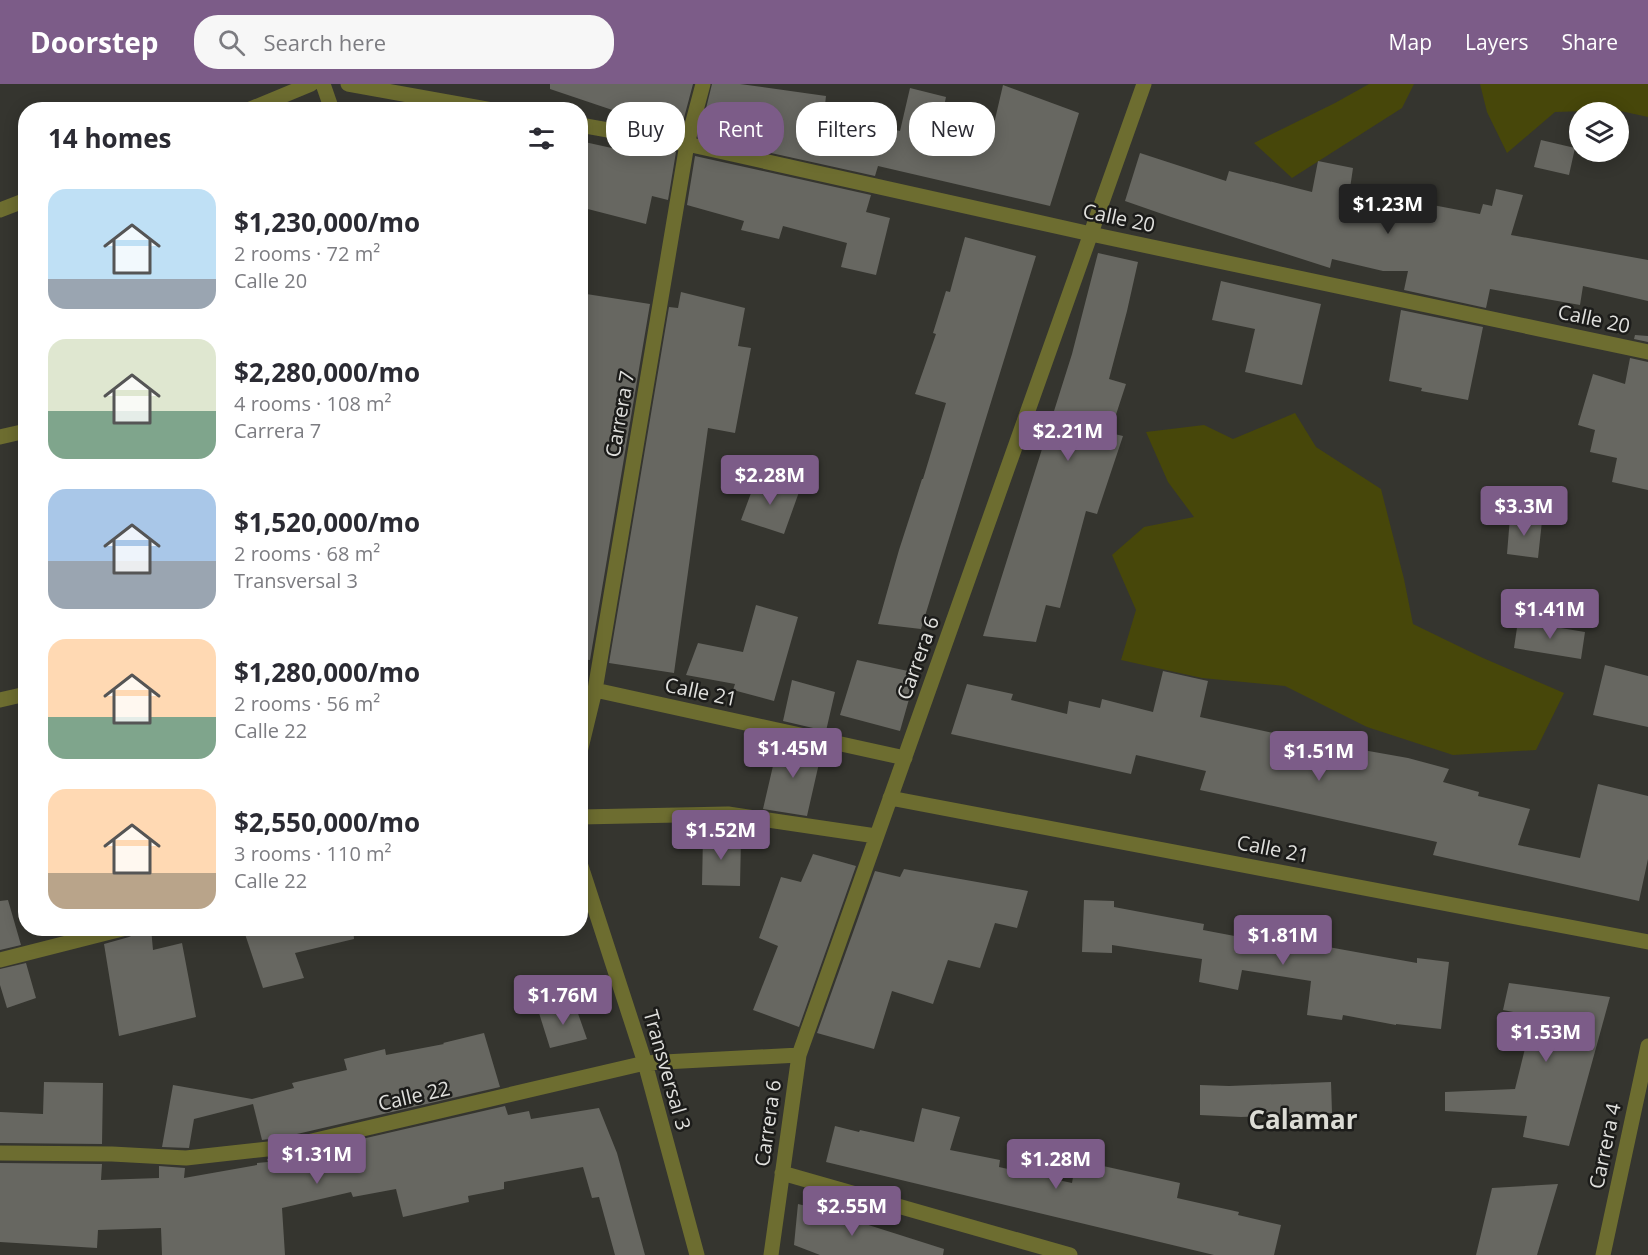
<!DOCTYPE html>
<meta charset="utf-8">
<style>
body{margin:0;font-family:"Open Sans",sans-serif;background:#f7f7f7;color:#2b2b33;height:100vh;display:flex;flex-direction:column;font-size:22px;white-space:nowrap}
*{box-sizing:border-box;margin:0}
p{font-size:20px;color:#7c7c81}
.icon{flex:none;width:33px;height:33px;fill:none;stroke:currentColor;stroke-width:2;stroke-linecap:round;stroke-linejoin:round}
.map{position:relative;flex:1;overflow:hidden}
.details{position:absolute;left:18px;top:18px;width:570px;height:834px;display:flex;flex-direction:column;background:#fff;border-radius:24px;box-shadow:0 3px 15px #0003}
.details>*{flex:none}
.hud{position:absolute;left:606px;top:18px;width:570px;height:54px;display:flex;gap:12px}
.tools{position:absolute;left:1569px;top:18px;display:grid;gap:12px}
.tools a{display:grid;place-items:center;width:60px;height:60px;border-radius:50%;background:#fff;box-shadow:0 3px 15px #0003;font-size:30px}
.price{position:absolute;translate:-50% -51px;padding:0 14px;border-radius:6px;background:#7c5c88;color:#fff;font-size:20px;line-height:39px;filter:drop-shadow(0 2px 3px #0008)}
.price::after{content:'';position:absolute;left:50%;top:36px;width:18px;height:14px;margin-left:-9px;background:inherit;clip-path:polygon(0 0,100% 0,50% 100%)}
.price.current{background:#222;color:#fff}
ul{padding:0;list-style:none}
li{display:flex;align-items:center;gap:18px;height:150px;padding:0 30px}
li span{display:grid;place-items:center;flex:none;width:168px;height:120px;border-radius:18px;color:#555}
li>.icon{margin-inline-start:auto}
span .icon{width:72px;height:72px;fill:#fffc;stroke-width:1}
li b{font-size:26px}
h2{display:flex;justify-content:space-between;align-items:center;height:72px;padding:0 30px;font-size:26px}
.pill{padding:0 21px;border-radius:24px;background:#fff;box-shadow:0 3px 15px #0003;font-size:21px;line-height:54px}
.pill.current{background:#7c5c88;color:#fff}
header{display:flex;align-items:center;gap:36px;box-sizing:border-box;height:84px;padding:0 30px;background:#7c5c88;color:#fff}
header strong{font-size:28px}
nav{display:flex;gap:33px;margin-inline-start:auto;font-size:21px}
.search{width:420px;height:54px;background:#f7f7f7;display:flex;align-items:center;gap:15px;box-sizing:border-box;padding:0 21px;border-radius:24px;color:#7c7c81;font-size:22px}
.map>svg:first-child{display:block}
</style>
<header>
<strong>Doorstep</strong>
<div class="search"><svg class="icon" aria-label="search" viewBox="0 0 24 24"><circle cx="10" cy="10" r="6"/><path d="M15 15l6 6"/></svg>Search here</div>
<nav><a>Map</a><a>Layers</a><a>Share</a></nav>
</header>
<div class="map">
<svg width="1648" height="1171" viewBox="0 0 1648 1171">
<rect width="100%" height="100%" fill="#35352f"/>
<path fill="#47470a" d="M1369 0H1414L1402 24 1292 94 1254 59 1335 19Z
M1480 0H1648V33L1616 26 1555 28 1507 69 1487 28Z
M1295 329 1316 363 1381 405 1404 495 1413 540 1483 574 1564 609 1536 666 1453 671 1367 643 1285 602 1202 594 1121 576 1136 526 1112 471 1144 443 1194 433 1168 398 1146 348 1204 341 1233 355Z"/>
<path fill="#676761" d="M550 0H693L680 49 646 43 648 38 550 5Z
M712 0H740L826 12 824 30 900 47 910 4 946 13 939 46 990 57 1003 1 1079 29 1050 122 878 82 875 92 699 53Z
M1541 56 1575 64 1569 91 1534 83Z
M580 57 639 70 641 62 676 68 668 116 652 112 646 140 580 123Z
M1140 69 1226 97 1229 87 1312 108 1318 77 1353 84 1348 118 1397 130 1401 115 1480 130 1483 120 1492 122 1496 105 1523 111 1511 151 1648 176V217L1583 202 1580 221 1490 205 1486 224 1404 206 1408 187H1383L1332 175 1330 184 1171 133 1125 117Z
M695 72 871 111 866 128 890 134 876 191 841 183 847 159 783 142 779 155 741 146 744 137 687 121Z
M965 153 1036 172 921 545 878 540 899 466 922 395H923L946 319 915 310 936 250 933 249 946 207 950 208Z
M1098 169 1138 178 1127 227 1109 295 1126 300 1110 349 1123 352 1097 430 1086 427 1060 524 1046 521 1036 558 983 552 1072 270Z
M1221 197 1321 220 1302 301 1245 288 1255 245 1212 236Z
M681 208 745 224 738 262 751 264 735 349 708 344 674 589 609 579 669 223 678 224Z
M580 209 650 220 590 576 580 575Z
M1401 226 1483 243 1468 316 1421 307 1422 304 1389 297Z
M1635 251 1648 252V258L1634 255Z
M1630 274 1648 278V406L1612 398 1617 374 1590 368 1595 346 1578 341 1593 290 1625 300Z
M757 393 799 408 784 450 741 436Z
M1510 433 1542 437 1538 474 1507 470Z
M756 521 798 533 774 617 733 606 735 600 686 591 698 559 743 568Z
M1518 537 1585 548 1581 575 1514 564Z
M857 576 908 587 905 599 913 601 900 647 840 631Z
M1605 581 1648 592V643L1593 631Z
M1163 587 1208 597 1200 633 1282 651 1277 673 1342 683 1346 663 1408 674 1449 685 1443 698 1479 708 1478 712 1530 725 1518 761 1580 774 1598 700 1648 712V775L1639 817 1433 771 1437 758 1200 706 1206 687 1136 671 1131 690 951 650 967 600 1013 610 1011 616 1067 630 1069 617 1100 624 1102 615 1153 628Z
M792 596 835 608 826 647 783 637Z
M779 656 822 666 807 732 763 725Z
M703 752 741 754 740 802 702 801Z
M813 770 856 782 799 943 753 926 778 862 759 854 781 793 801 798Z
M904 785 1028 807 1017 844 995 839 980 884 948 876 933 920 892 907 874 965 817 949 875 787 900 793Z
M8 816 21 861 0 866V817Z
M1084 816 1114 817V823L1204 840 1203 846 1261 857 1262 851 1417 879V874L1449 878 1441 945 1396 940V941L1343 931 1342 936 1307 931 1311 897 1242 886 1238 906 1199 898 1202 875 1112 861V869L1082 868Z
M135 844H151L153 866 182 859 196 933 119 952 104 860 129 853 133 851Z
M243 844H353L354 855 295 869 304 894 263 904Z
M26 879 36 914 7 924 0 901V885Z
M1509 899 1610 913 1569 1062 1523 1053 1527 1032 1445 1027V1008L1515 1005 1533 932 1503 926Z
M575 921 587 955 550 964 539 929Z
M484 949 500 1003 284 1053 262 1056 253 1020 194 1035 189 1064 162 1063 173 1001 252 1015 294 1004 292 999 347 986 344 975 385 965 386 971 444 960 443 959Z
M44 998 103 999 102 1060 0 1059V1028L43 1030Z
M1331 998 1332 1029 1241 1033 1200 1031V1001L1229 1002Z
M505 1022 508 1031 529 1027 531 1035 599 1024 617 1069 645 1171H615L599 1113 592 1114 583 1083 504 1098V1105L468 1112 469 1118 403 1133 396 1105 353 1113 351 1108 282 1124 285 1171H162L161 1144 98 1146 97 1164 0 1158V1079L102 1080 101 1096 159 1094V1082L185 1084 184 1094 257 1081V1079L268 1078 267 1075 288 1072Z
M922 1024 960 1033 950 1066 1000 1076 999 1083 1072 1099 1076 1076 1180 1099 1177 1114 1239 1128 1238 1131 1281 1141 1274 1171H1214L826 1078 835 1042 859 1048 860 1046 914 1058Z
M1558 1100 1537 1171H1476L1492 1104Z
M798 1120 815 1124 944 1165 943 1171H820L794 1161Z"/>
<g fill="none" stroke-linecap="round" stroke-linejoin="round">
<path stroke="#6d6d30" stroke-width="15" d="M323 0 332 26
M348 0 492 26
M248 26 311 0
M580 41 687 60 1091 150 1648 268
M0 126 26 116
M0 353 26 347
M595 606 905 674
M0 616 26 610
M580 668 595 606 687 60 703 0
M890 714 1648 858
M580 733 728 730 876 752
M580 779 645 979 697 1171
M0 876 126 844
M0 1069 112 1070 186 1074 286 1063 645 979 799 971
M782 1089 1070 1171
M771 1171 799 971 1144 0
M1603 1171 1648 962"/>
</g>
<g text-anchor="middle" stroke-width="5" stroke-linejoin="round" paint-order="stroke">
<g font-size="20" fill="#e1e1de" stroke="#1c1c1a">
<text transform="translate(1119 134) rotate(12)" y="7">Calle 20</text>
<text transform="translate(1594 235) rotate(12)" y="7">Calle 20</text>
<text transform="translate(620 330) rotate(-80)" y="7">Carrera 7</text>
<text transform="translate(918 574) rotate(-70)" y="7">Carrera 6</text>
<text transform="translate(701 608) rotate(12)" y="7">Calle 21</text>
<text transform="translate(1273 765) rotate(11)" y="7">Calle 21</text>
<text transform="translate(667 986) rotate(74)" y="7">Transversal 3</text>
<text transform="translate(414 1012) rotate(-13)" y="7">Calle 22</text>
<text transform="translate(768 1039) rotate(-82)" y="7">Carrera 6</text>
<text transform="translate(1605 1062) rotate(-78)" y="7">Carrera 4</text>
</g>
<g font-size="26" font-weight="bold" fill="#dcdcd5" stroke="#1c1c1a">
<text x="1303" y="1045">Calamar</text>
</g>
</g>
</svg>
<div class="tools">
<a><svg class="icon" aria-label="layers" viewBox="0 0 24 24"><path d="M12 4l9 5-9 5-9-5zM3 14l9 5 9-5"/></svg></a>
</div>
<b class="price current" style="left:1388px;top:151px">$1.23M</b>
<b class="price" style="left:1068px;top:378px">$2.21M</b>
<b class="price" style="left:770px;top:422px">$2.28M</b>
<b class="price" style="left:1524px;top:453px">$3.3M</b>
<b class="price" style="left:1550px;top:556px">$1.41M</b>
<b class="price" style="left:793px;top:695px">$1.45M</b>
<b class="price" style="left:1319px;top:698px">$1.51M</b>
<b class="price" style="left:721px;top:777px">$1.52M</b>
<b class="price" style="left:1283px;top:882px">$1.81M</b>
<b class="price" style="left:563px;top:942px">$1.76M</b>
<b class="price" style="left:1546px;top:979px">$1.53M</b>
<b class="price" style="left:317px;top:1101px">$1.31M</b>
<b class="price" style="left:1056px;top:1106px">$1.28M</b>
<b class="price" style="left:852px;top:1153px">$2.55M</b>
<div class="hud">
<a class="pill">Buy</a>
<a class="pill current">Rent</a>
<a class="pill">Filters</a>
<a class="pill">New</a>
</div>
<section class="details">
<h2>14 homes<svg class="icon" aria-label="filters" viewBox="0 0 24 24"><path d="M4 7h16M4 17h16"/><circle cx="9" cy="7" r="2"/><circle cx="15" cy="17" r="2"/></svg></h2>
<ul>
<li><span style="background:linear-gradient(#bfe0f5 75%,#9aa5b1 0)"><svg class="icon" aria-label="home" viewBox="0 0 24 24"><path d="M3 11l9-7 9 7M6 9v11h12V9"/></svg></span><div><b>$1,230,000/mo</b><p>2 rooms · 72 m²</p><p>Calle 20</p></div></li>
<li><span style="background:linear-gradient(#dfe7d0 60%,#7fa58c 0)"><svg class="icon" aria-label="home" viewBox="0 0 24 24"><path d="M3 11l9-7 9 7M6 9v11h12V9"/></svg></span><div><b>$2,280,000/mo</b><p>4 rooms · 108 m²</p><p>Carrera 7</p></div></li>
<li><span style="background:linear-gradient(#a9c7e8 60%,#9aa5b1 0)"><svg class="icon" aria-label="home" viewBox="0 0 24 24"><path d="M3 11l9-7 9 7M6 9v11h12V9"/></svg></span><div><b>$1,520,000/mo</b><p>2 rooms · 68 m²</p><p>Transversal 3</p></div></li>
<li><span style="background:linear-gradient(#ffd9b3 65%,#7fa58c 0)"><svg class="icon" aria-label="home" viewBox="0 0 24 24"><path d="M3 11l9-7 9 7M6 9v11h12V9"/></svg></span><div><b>$1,280,000/mo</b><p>2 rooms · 56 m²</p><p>Calle 22</p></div></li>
<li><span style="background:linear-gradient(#ffd9b3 70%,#b9a48a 0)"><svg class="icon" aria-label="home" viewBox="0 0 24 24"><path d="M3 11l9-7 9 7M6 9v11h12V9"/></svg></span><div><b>$2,550,000/mo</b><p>3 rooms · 110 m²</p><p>Calle 22</p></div></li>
</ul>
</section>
</div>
